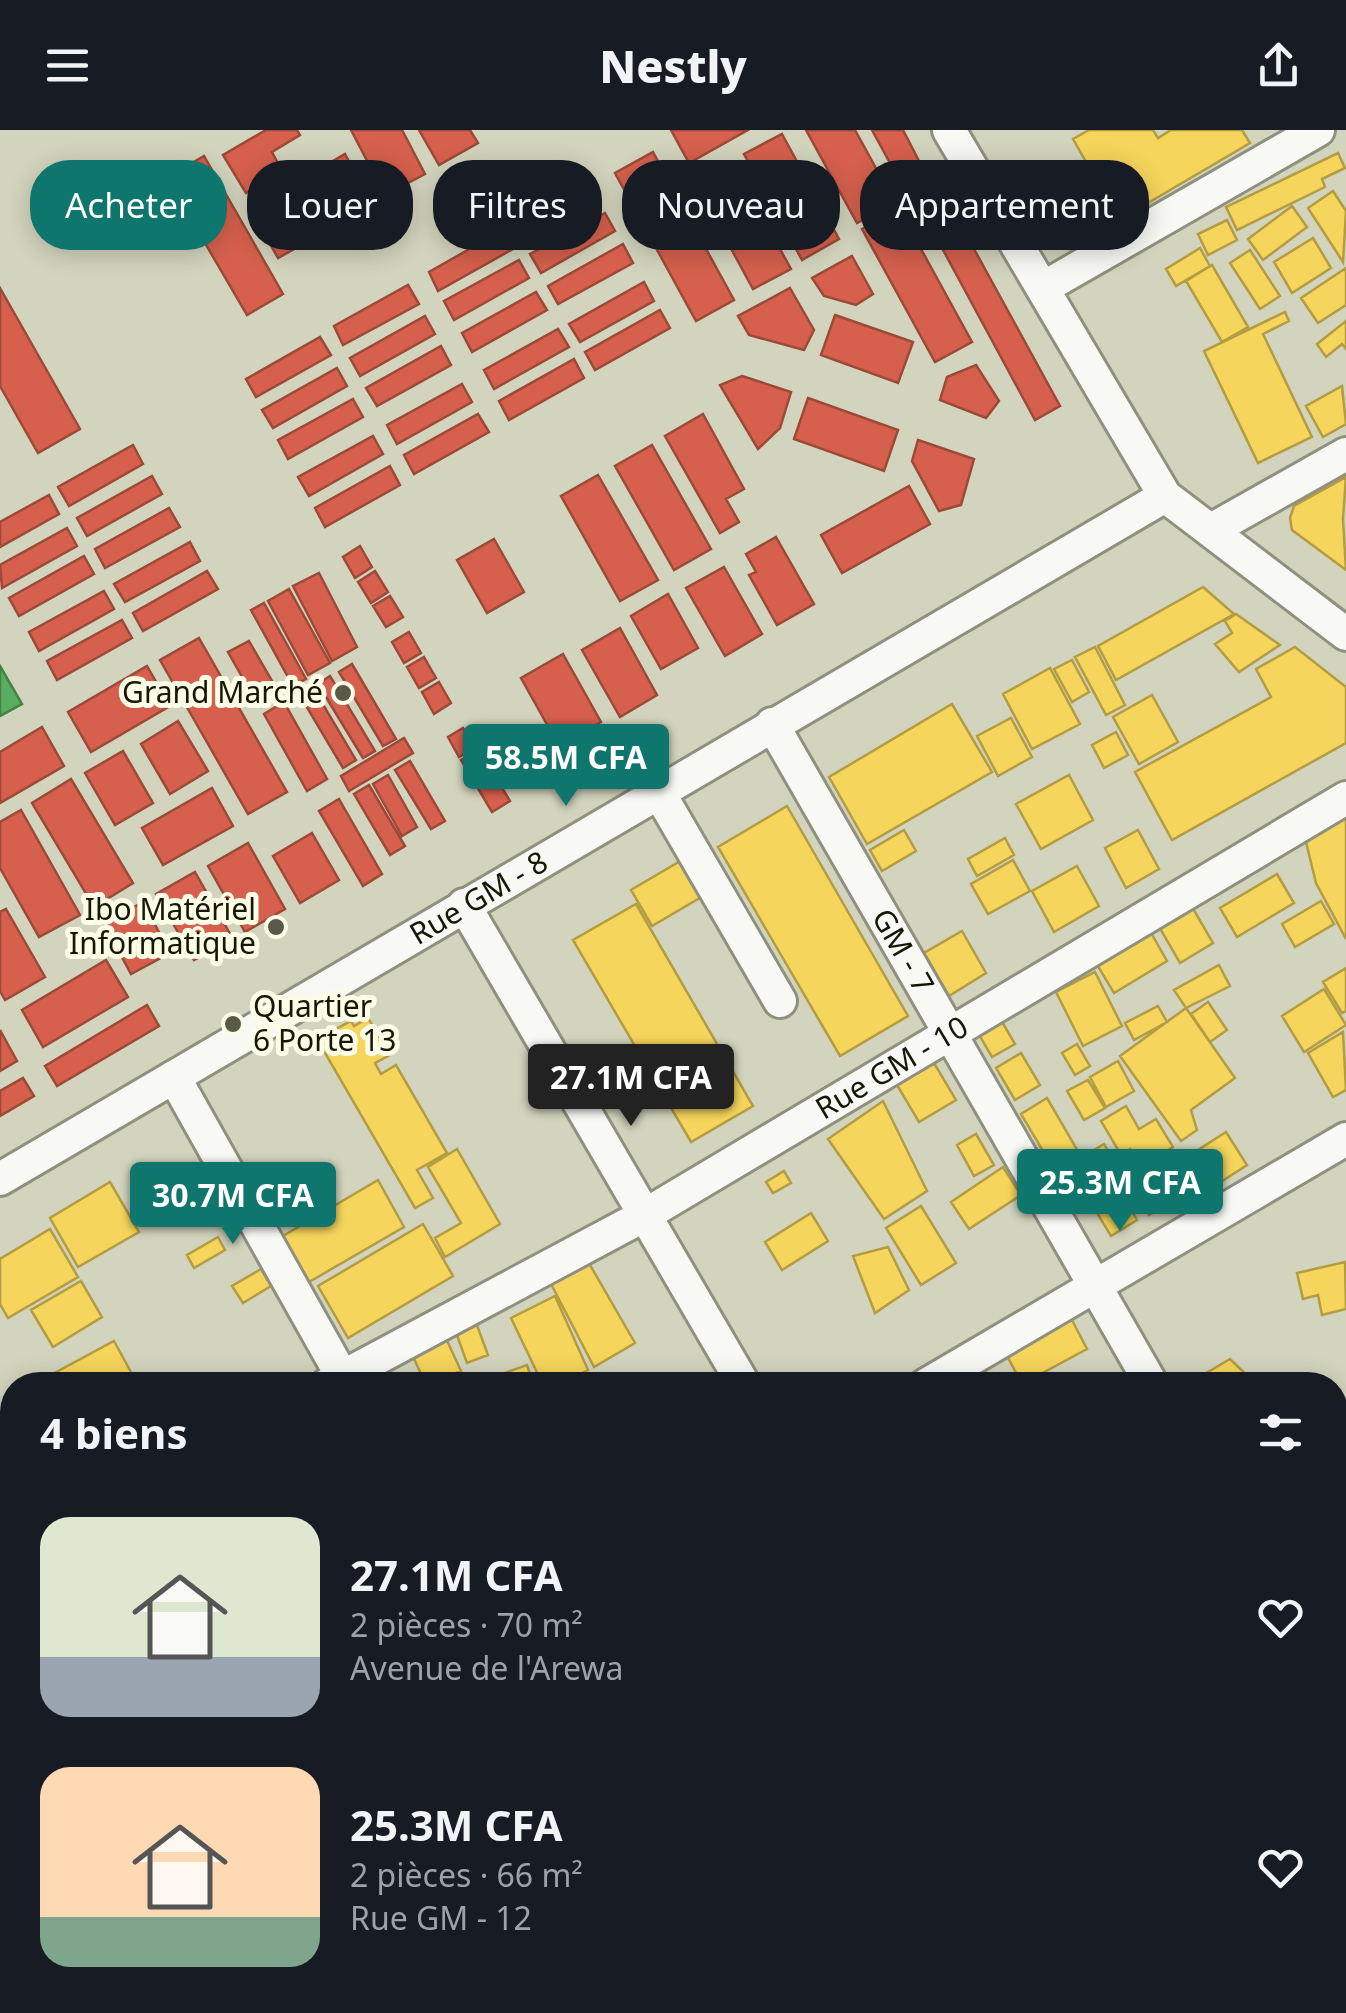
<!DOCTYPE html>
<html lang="fr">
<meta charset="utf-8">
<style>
body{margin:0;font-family:"Noto Sans",sans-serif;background:#242831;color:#f1f3f6;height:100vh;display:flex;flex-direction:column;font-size:38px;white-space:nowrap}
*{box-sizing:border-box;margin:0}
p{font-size:32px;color:#9ea1a6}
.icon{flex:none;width:55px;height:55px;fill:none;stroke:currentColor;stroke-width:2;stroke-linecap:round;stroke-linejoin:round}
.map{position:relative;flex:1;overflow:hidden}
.panel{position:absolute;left:0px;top:1242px;width:1348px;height:642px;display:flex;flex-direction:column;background:#171b24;border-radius:40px 40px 0 0;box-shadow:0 5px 25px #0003}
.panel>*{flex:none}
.guide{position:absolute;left:30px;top:30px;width:1288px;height:90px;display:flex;gap:20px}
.price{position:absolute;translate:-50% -85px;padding:0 22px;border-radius:10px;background:#0f766e;color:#fff;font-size:32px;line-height:65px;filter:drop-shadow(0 2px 5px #0008)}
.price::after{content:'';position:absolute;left:50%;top:60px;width:30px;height:22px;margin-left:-15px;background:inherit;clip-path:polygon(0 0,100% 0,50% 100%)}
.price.active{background:#222;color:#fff}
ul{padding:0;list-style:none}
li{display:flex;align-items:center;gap:30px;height:250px;padding:0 40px}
li span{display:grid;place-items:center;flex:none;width:280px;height:200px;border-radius:30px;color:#555}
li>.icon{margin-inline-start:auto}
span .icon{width:120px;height:120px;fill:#fffc;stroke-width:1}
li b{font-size:42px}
h2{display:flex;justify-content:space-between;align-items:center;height:120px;padding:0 40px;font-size:42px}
.chip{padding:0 35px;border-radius:40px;background:#171b24;box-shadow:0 5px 25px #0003;font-size:35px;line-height:90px}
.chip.active{background:#0f766e;color:#fff}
header{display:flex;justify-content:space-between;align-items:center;height:130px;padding:0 40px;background:#171b24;font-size:45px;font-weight:800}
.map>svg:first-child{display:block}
</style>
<header><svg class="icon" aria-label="menu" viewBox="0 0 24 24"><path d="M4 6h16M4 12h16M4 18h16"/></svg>Nestly<svg class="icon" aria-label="share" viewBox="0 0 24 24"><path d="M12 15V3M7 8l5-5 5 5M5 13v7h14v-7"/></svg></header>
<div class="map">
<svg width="1346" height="1883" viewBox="0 0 1346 1883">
<rect width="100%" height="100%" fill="#d3d4bd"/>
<path fill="#f6d55c" stroke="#b39c42" stroke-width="2.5" d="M1089 0H1153L1158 8 1171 0H1242L1250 13 1119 90 1073 9Z
M1338 23 1345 38 1322 49 1325 57 1237 100 1226 77Z
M1333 61 1346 81 1343 132 1308 78Z
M1292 76 1307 97 1263 130 1248 109Z
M1227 90 1237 110 1208 125 1198 104Z
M1313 108 1331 138 1292 163 1274 132Z
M1200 118 1210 136 1176 156 1166 139Z
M1250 120 1280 166 1260 179 1230 133Z
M1212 135 1248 197 1222 212 1186 151Z
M1346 138V175L1318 193 1301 168Z
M1285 182 1289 191 1263 204 1312 307 1258 333 1204 221Z
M1346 191V219L1342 214 1326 227 1317 214Z
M1342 256 1346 294 1323 307 1306 276Z
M1346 347 1343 389 1346 440 1292 400 1290 388 1294 376Z
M1203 457 1234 484 1116 550 1098 516Z
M1236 484 1280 515 1239 542 1215 514 1232 503 1225 491Z
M1095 517 1125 575 1106 585 1075 527Z
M1295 517 1346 557V613L1172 710 1135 642 1271 567 1256 539Z
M1072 530 1089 562 1072 572 1054 539Z
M1050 538 1080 594 1032 619 1003 564Z
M1152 565 1178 612 1139 634 1113 587Z
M952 574 992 642 867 714 829 647Z
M1011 588 1032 627 998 646 977 606Z
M1116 602 1128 625 1104 638 1092 615Z
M1069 645 1093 690 1041 719 1016 674Z
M787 676 908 886 840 926 718 717Z
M1346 680V809L1316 753 1305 708Z
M904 700 916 721 882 741 870 720Z
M1138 700 1159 739 1126 758 1105 718Z
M1005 708 1014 725 977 746 968 729Z
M682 730 703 766 652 796 631 760Z
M1013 730 1030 761 988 784 971 754Z
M1077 736 1099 776 1054 802 1032 761Z
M1277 744 1294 773 1237 807 1220 778Z
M1321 771 1334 794 1295 817 1282 794Z
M636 774 753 976 691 1012 573 810Z
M1191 775 1213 813 1180 833 1158 795Z
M962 801 986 843 949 866 924 823Z
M1150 801 1167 831 1114 863 1096 833Z
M1219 835 1230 856 1186 878 1174 860Z
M1346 838V881L1342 883 1323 852Z
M1095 842 1122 896 1083 916 1056 862Z
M1324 859 1346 895 1304 922 1282 886Z
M1208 872 1227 900 1210 912 1191 884Z
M1158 876 1167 892 1134 910 1125 893Z
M1186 878 1235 948 1191 980 1197 1000 1181 1011 1120 926Z
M368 888 390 925 375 933 381 944 396 935 447 1023 417 1040 433 1068 415 1078 321 916 333 909 329 903 351 891 354 896Z
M1001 890 1015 914 992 927 978 903Z
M1343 902 1346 960 1333 967 1308 923Z
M1077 914 1090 936 1075 945 1062 923Z
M1021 923 1040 955 1015 970 996 938Z
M931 928 956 970 919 992 894 950Z
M1118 931 1134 961 1106 977 1090 947Z
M1088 950 1105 978 1084 990 1067 961Z
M1047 968 1079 1023 1053 1038 1021 984Z
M883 971 927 1061 884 1089 828 1009Z
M1126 976 1139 999 1156 989 1173 1017 1141 1036 1130 1019 1121 1025 1101 991Z
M1226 1002 1247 1035 1216 1055 1195 1022Z
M976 1004 994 1035 974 1046 957 1015Z
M1104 1014 1118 1038 1092 1054 1078 1030Z
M457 1019 500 1094 445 1127 435 1108 461 1093 428 1037Z
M1074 1031 1089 1056 1068 1068 1054 1043Z
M1003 1037 1021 1065 969 1099 951 1072Z
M784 1041 791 1053 773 1063 766 1052Z
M1163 1041 1178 1068 1149 1085 1134 1057Z
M378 1050 404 1097 309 1152 283 1106Z
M110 1052 139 1102 78 1137 50 1088Z
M1118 1056 1137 1090 1111 1106 1091 1073Z
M921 1076 956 1133 921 1155 886 1098Z
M811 1083 828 1111 782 1140 765 1112Z
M423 1094 453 1146 348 1208 318 1156Z
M50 1099 78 1147 8 1188 0 1174V1129Z
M218 1107 225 1120 194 1138 187 1125Z
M888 1117 909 1160 875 1183 853 1126Z
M586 1128 635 1213 594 1237 549 1150Z
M1345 1132 1346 1179 1322 1185 1318 1165 1303 1169 1297 1143Z
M261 1139 271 1156 243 1173 232 1156Z
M81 1151 102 1187 53 1217 31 1180Z
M555 1166 588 1240 559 1255H543L511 1188Z
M475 1190 488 1225 467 1233 454 1197Z
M1072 1190 1087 1219 1022 1254 1006 1224Z
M445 1206 461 1241 426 1255 411 1222Z
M114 1211 138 1255H37L36 1253Z
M1230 1229 1257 1255H1186Z
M527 1235 534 1255H471Z
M12 1333V1387L0 1394V1340Z
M1335 1455 1346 1474V1498L1335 1505Z
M1346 1510V1553L1335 1534V1516Z
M0 1536 12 1556V1581L0 1589Z
M0 1698 12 1717V1736L0 1744Z
M12 1792V1841L7 1832 0 1836V1800Z
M37 1872H50L56 1883H36L32 1875Z
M509 1872H556L538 1883H515Z
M625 1872H672L653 1883H630Z
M871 1872H896L901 1881 869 1883 875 1879Z
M957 1872H983L976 1878 978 1883H964Z
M1180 1872H1271L1277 1883H1187Z"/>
<path fill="#d6604d" stroke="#9c4a38" stroke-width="2.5" d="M266 0H297L300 5 272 22 282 41 246 63 223 25Z
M351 0H402L425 44 385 65Z
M419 0H470L478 13 439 35Z
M671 0H748L689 33Z
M806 0H855L895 73 857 93Z
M872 0H903L919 31 896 44Z
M782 4 839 109 802 130 744 24Z
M653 22 734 170 696 191 615 43Z
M345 24 373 75 335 96 307 46Z
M204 26 283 164 247 185 167 48Z
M733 34 791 139 753 159 696 54Z
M588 51 598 69 523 111 513 92Z
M939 55 1060 276 1035 290 915 68Z
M288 56 316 107 278 128 250 78Z
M899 79 972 212 935 232 862 99Z
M605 83 615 101 541 143 530 124Z
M503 100 513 119 438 161 429 142Z
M623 114 633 133 558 174 548 156Z
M852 126 873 164 856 175 824 166 812 148Z
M519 130 529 148 454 190 444 171Z
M644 152 654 171 580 212 569 194Z
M408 155 419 174 343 215 334 196Z
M0 158 80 299 38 323 0 256Z
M790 158 814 200 804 220 749 205 738 186Z
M536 162 547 180 472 222 462 203Z
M660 180 670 198 595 240 585 222Z
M835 185 913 212 898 253 821 225Z
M425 186 435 204 360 246 350 228Z
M558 199 569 217 494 259 484 240Z
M320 207 331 225 256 267 246 249Z
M441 216 451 235 377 276 366 258Z
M574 229 584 248 509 290 499 271Z
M976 235 999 271 986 288 940 270 947 247Z
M337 238 347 256 273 298 262 280Z
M742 246 791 262 780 298 758 319 720 255Z
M462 254 472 272 397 314 387 295Z
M808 268 898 300 884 341 794 309Z
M353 269 363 287 288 329 278 310Z
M478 284 489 302 414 344 404 325Z
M703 284 744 359 726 369 739 392 720 403 665 306Z
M373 306 383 324 309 366 298 347Z
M918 310 974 329 961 375 939 381 912 331Z
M133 315 143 334 69 376 58 357Z
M652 315 711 419 674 440 615 336Z
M390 336 400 355 325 397 315 378Z
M598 345 658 450 620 471 561 366Z
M152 346 162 364 87 406 77 388Z
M909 356 930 394 842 443 821 405Z
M49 365 59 384 0 417V392Z
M169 378 180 397 105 438 95 419Z
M67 398 77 416 2 458 0 435Z
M776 407 814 474 777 495 749 445 756 442 746 424Z
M494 409 524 462 487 483 457 430Z
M190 412 200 431 125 472 114 454Z
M360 416 372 437 355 448 343 427Z
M84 426 94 444 19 486 9 468Z
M724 437 762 504 725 526 686 458Z
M207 441 218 459 143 501 133 483Z
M375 441 388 462 371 473 358 452Z
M319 443 357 517 332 531 293 456Z
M289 459 330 533 308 545 268 471Z
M104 461 114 479 39 521 29 502Z
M668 464 698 518 661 539 631 486Z
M390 466 403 487 386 497 373 476Z
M264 473 306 549 293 556 251 480Z
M122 490 132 508 57 550 47 531Z
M620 498 657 565 620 587 582 520Z
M409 502 421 523 404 533 392 512Z
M199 508 287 662 248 684 160 530Z
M249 511 279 563 258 575 228 522Z
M563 524 601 592 559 616 521 548Z
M424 527 436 548 419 558 407 537Z
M352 534 396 609 383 616 339 542Z
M147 536 170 576 91 622 68 582Z
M330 546 375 621 363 628 318 554Z
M439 552 451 573 434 584 422 562Z
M312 556 356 630 343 638 299 564Z
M284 572 327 649 307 661 264 584Z
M178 591 208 641 170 664 141 614Z
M42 597 64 636 0 673V622Z
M463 598 475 617 459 627 448 607Z
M404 608 413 623 349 661 341 646Z
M479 620 510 671 492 682 461 630Z
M123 621 153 673 115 695 85 643Z
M410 631 445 691 431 699 395 640Z
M388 645 417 697 402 706 373 654Z
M71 649 133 753 94 777 32 673Z
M369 655 405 716 390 725 354 664Z
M212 658 233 696 163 735 142 698Z
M339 669 382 744 363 756 319 681Z
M21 680 80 785 39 807 0 738V692Z
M312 703 339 750 300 773 273 726Z
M248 713 285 779 245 802 208 736Z
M195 742 233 809 194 830 156 764Z
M143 772 170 823 131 844 104 794Z
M6 779 45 847 5 870 0 861V782Z
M106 830 128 867 43 917 22 880Z
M147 875 159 896 57 956 45 936Z
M0 900 17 931 0 941Z
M23 948 34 966 0 986V961Z"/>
<path fill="#5aae61" stroke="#468146" stroke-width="2.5" d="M0 536 22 574 0 586Z"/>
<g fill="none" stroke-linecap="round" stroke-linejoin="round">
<defs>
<g id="minor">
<path d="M949 0 1165 366 1346 504"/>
<path d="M1043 158 1318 0"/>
<path d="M1211 400 1346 324"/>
<path id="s1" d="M772 594 1152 1255"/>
<path d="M658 661 780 871"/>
<path d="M464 775 744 1255"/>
<path d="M174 947 347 1255"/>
<path id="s2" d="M0 1049 1165 366"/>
<path id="s3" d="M327 1255 645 1085 1346 668"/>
<path d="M926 1255 1346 1009"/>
<path d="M1335 1360 1346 1354"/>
<path d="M0 1444 12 1436"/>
<path d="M1335 1577 1346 1597"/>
<path d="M1335 1703 1346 1696"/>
<path d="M0 1786 12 1779"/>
<path d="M700 1872 706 1883"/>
<path d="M1103 1872 1110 1883"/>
<path d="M435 1883 453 1872"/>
<path d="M1027 1883 1046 1872"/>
</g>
</defs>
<use href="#minor" stroke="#90907f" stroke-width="38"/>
<use href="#minor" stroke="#f8f9f5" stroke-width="32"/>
</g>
<g fill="#585947" stroke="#fbfde7" stroke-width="4">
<circle cx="343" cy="563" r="10"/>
<circle cx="276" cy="797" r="10"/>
<circle cx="233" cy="894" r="10"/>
</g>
<g text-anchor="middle" stroke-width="10" stroke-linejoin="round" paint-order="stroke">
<g font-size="30" fill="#161707" stroke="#fbfde7" text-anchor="end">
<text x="323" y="573">Grand Marché</text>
<text x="256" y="790">Ibo Matériel<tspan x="256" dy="34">Informatique</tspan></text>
<text x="253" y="887" text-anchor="start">Quartier<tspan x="253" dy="34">6 Porte 13</tspan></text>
</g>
<g font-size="30" fill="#161707" stroke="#fbfde7">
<text dy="10" stroke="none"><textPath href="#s2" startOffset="555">Rue GM - 8</textPath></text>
<text dy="10" stroke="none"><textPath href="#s1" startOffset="262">GM - 7</textPath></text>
<text dy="10" stroke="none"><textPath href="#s3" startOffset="648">Rue GM - 10</textPath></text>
</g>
</g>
</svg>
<b class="price" style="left:566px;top:679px">58.5M CFA</b>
<b class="price active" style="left:631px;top:999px">27.1M CFA</b>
<b class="price" style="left:1120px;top:1104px">25.3M CFA</b>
<b class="price" style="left:233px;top:1117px">30.7M CFA</b>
<div class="guide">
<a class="chip active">Acheter</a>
<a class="chip">Louer</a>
<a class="chip">Filtres</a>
<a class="chip">Nouveau</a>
<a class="chip">Appartement</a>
</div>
<section class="panel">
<h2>4 biens<svg class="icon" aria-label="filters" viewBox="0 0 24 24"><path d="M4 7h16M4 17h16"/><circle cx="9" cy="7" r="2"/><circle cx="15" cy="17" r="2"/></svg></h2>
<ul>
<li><span style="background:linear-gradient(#dfe7d0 70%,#9aa5b1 0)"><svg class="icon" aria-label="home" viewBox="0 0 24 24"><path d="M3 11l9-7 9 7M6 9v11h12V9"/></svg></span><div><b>27.1M CFA</b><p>2 pièces · 70 m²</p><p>Avenue de l'Arewa</p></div><svg class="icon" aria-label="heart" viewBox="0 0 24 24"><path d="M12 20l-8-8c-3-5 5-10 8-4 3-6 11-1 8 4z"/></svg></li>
<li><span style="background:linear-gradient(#ffd9b3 75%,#7fa58c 0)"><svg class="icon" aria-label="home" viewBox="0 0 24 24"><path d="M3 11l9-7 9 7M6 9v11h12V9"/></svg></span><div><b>25.3M CFA</b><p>2 pièces · 66 m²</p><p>Rue GM - 12</p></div><svg class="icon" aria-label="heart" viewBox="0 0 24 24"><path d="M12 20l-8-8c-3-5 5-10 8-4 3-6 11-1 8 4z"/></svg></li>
</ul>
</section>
</div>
